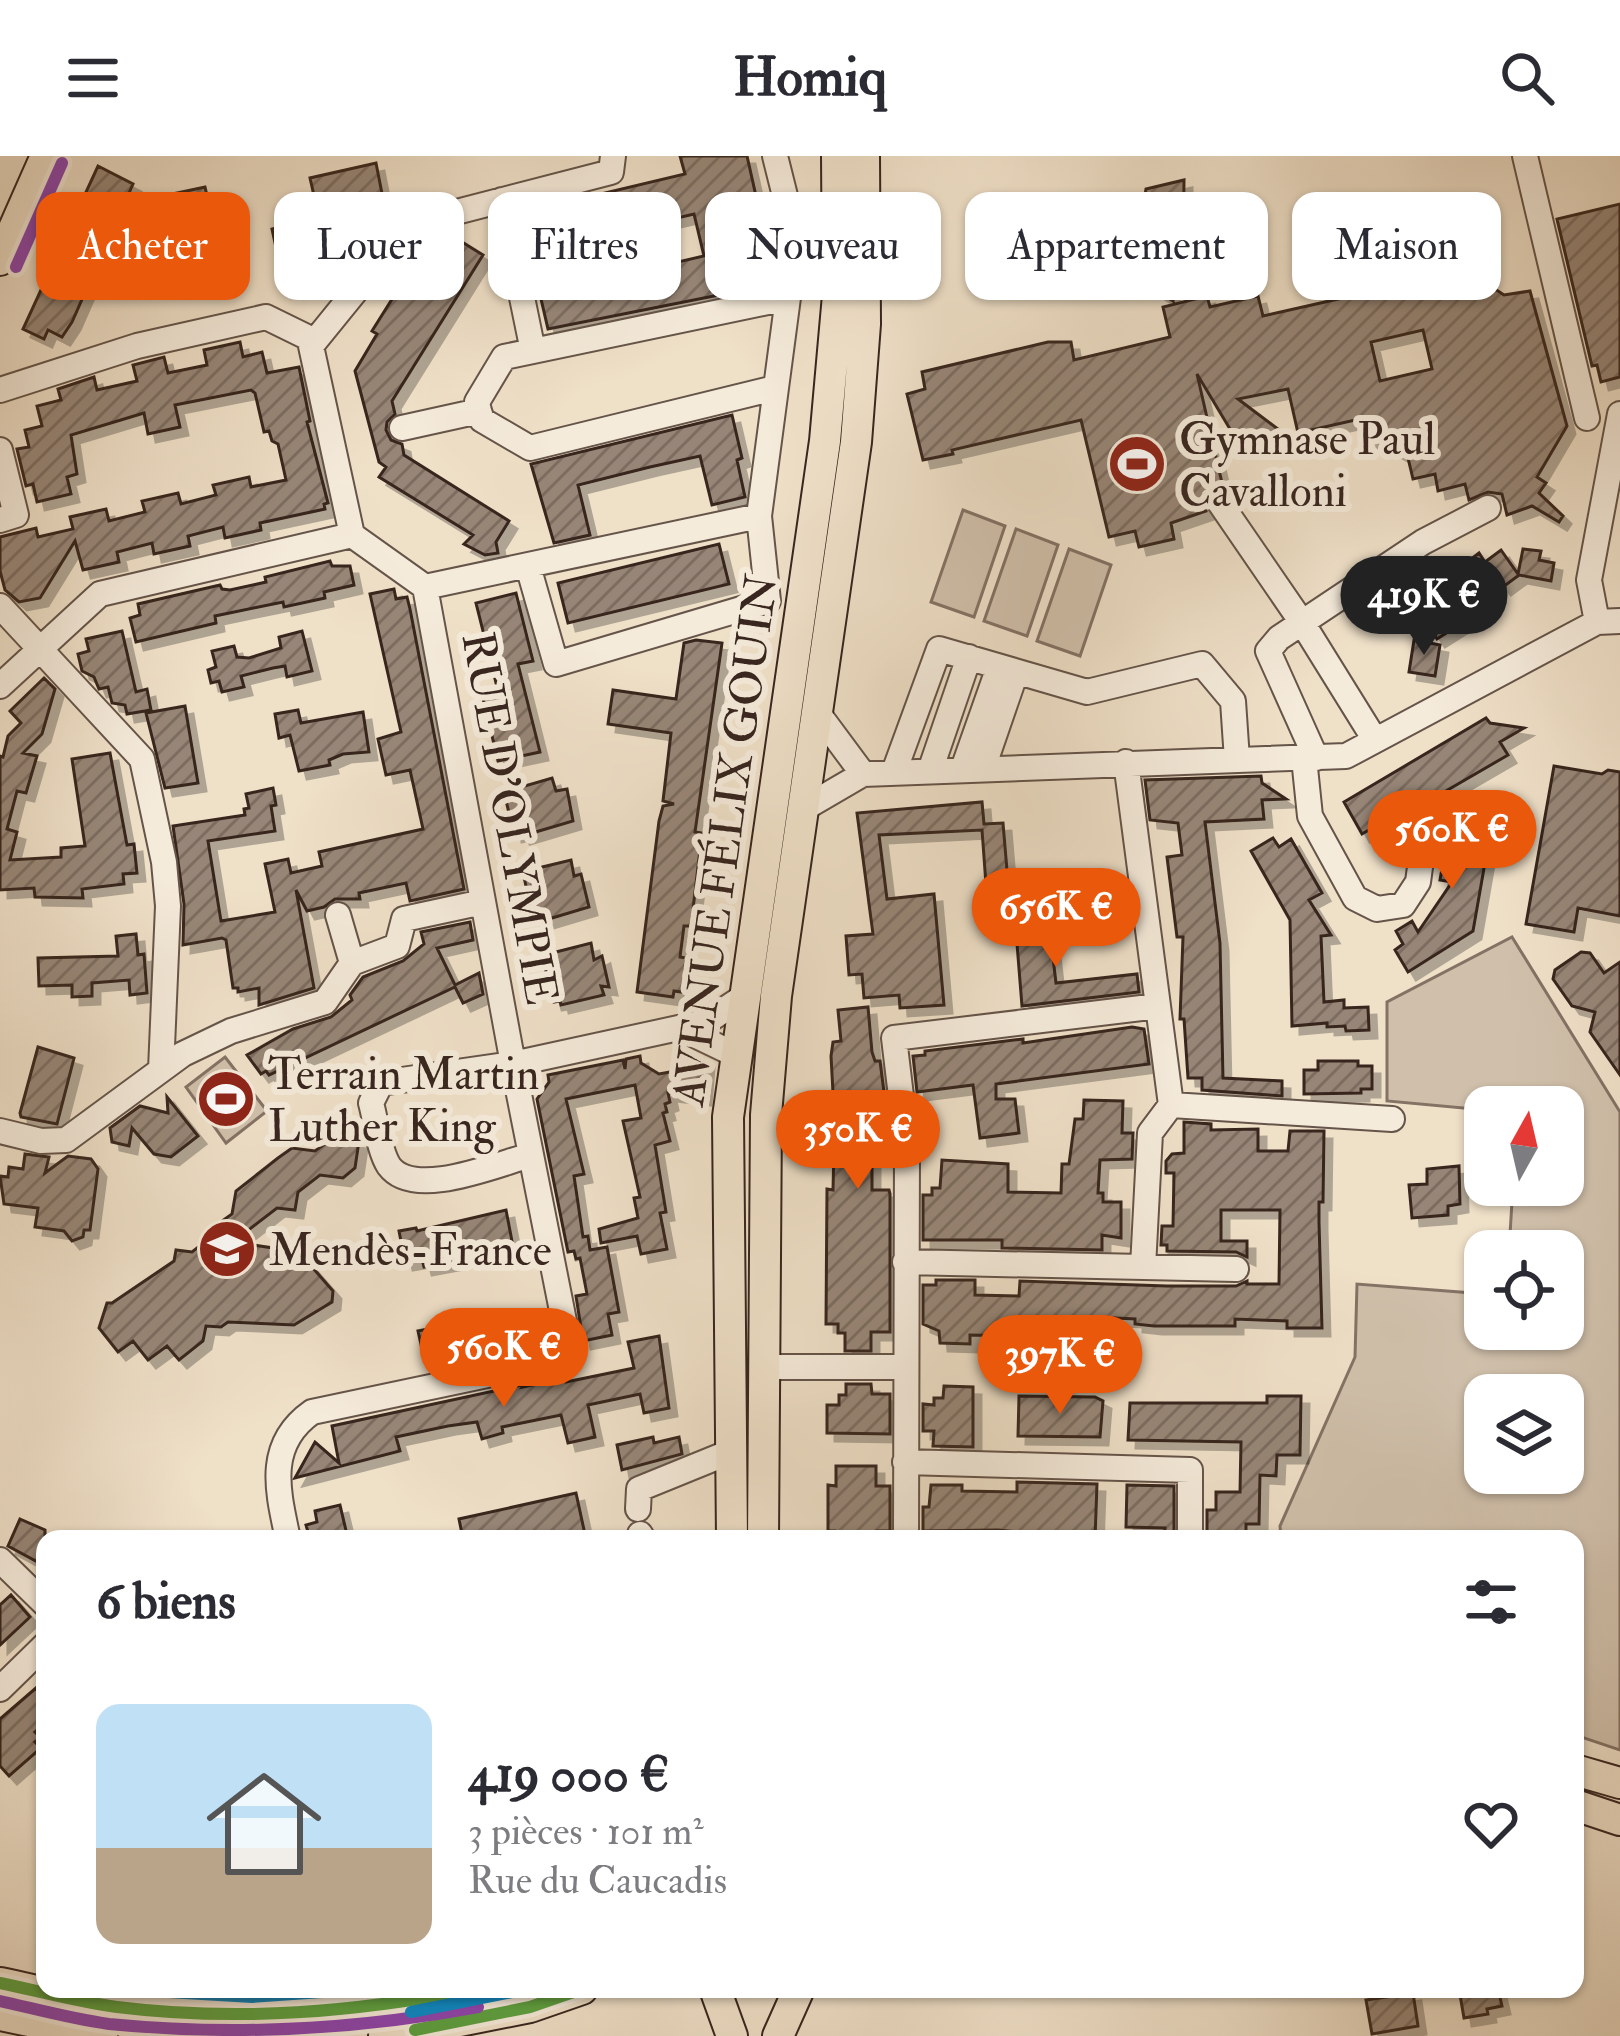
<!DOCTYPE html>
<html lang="fr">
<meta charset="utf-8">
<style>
body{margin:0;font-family:"IM FELL Double Pica",serif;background:#f7f7f7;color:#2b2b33;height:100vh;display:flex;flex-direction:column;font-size:45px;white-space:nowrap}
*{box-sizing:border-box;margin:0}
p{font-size:39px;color:#7c7c81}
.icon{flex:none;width:66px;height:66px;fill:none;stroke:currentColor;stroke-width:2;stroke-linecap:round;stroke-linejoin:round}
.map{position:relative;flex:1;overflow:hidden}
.panel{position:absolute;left:36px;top:1374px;width:1548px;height:468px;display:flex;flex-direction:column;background:#fff;border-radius:24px;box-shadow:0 3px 9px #0004}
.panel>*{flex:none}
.banner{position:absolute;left:36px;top:36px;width:1548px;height:108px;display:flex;gap:24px}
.needle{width:78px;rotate:8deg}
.controls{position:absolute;left:1464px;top:930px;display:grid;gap:24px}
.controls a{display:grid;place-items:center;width:120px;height:120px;border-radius:24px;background:#fff;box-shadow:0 3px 9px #0004;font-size:60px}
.price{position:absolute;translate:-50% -102px;padding:0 27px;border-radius:42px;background:#ea580c;color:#fff;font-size:39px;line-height:78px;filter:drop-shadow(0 3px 6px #0008)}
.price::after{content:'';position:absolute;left:50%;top:72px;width:36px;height:27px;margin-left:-18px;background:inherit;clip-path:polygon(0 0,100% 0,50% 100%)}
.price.on{background:#222;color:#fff}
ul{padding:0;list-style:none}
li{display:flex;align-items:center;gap:36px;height:300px;padding:0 60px}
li+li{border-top:3px solid #e1e1e2}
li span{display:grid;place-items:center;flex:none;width:336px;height:240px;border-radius:24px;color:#555}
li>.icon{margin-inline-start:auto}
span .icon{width:144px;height:144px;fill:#fffc;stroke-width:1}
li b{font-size:51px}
h2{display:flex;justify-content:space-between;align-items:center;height:144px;padding:0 60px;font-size:51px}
.tag{padding:0 42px;border-radius:24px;background:#fff;box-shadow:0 3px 9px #0004;font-size:42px;line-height:108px}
.tag.on{background:#ea580c;color:#fff}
header{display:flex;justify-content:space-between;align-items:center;height:156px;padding:0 60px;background:#fff;font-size:54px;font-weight:800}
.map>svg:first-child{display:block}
</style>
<header><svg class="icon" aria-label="menu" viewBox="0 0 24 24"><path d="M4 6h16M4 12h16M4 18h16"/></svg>Homiq<svg class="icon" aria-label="search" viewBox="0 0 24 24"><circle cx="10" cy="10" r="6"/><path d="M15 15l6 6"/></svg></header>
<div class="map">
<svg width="1620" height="1880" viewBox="0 0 1620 1880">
<defs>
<pattern id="building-hatch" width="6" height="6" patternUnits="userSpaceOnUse" patternTransform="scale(3)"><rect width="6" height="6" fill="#978677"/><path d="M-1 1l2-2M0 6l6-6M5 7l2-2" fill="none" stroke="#7c6d61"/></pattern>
<filter id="shadow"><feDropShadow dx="8" dy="8" stdDeviation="0" flood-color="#0004"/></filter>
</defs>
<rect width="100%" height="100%" fill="#efe0c8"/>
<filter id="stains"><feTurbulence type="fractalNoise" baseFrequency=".00167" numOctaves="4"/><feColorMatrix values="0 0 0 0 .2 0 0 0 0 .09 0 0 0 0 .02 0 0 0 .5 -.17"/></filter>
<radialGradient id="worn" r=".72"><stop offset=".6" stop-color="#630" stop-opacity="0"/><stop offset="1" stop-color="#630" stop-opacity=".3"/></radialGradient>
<path fill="#d0c0ab" stroke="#847265" stroke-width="3" fill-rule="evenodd" d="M963 354 1005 370 974 461 931 446Z
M1016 373 1058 389 1027 480 984 465Z
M1069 393 1111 409 1080 500 1037 485Z
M1512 781 1620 956V1594L1575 1579V1383H1281L1280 1370 1355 1201 1357 1128 1485 1138V1173H1563V1095H1509L1513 1029H1563V951L1485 954 1387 945V846ZM1563 1239V1317H1485V1239Z
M225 901 267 955 226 987 186 931Z"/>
<path fill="url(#building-hatch)" stroke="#37251f" stroke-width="3" fill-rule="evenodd" filter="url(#shadow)" d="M680 0H747L774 120 738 129 739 135 548 173 521 57 560 47 572 99 598 92 605 123 704 100 694 58 656 67 655 62 616 70 618 76 601 80 592 40 685 18Z
M376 7 386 58 325 72 335 116 284 128 272 73 280 71 278 61 317 53 310 22Z
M98 10 133 28 72 166 62 181 48 174 44 183 23 173Z
M1184 24 1183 114 1168 118 1173 145 1147 129 1140 131 1134 104 1146 33Z
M205 31 214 69 194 80 215 75 219 92 170 103 154 42Z
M1620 48V221L1601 226 1597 209 1592 210 1557 63Z
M446 76 483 99 392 245 395 258 387 266 386 274 391 284 402 288 404 299 509 365 496 386 498 397 485 399 464 388 473 379 379 321 386 311 379 306 355 215 377 178 372 175 426 89 431 82 435 84Z
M1462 93 1471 117 1504 139 1530 135 1567 270 1537 321 1546 327 1539 337 1563 360 1559 366 1532 350 1507 359 1502 338 1488 336 1469 344 1465 328 1438 335 1435 318 1413 323 1408 302 1379 285 1370 287 1364 262 1298 277 1288 233 1238 243 1282 276 1270 292 1248 288 1242 293 1197 218 1222 327 1209 330 1204 347 1206 355 1171 367 1174 383 1139 391 1135 375 1109 381 1081 264 952 294 953 298 923 304 907 238 925 233 922 216 1048 186H1071L1074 204 1170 181 1163 151 1207 140 1210 151 1258 140 1263 160 1369 136 1364 114ZM1423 174 1432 213 1380 225 1371 186Z
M240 186 243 201 262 196 267 217 299 211 310 265 307 266 328 347 324 348 325 353 260 367 261 374 225 382 223 371 188 380 190 390 154 398 152 387 117 396 119 406 83 414 75 385 40 442 19 446 5 434 0 415V381L36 372 38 381 73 373 70 361 106 353 109 365 145 356 142 345 178 337 181 348 216 339 213 329 249 321 251 331 286 324 278 288 272 285 269 275 264 276 255 237 251 234 175 249 180 271 148 278 144 257 71 279 77 318 67 321 71 338 37 346 33 328 26 330 17 293 29 291 25 274 42 270 37 250 61 244 58 233 94 221 97 234 137 225 133 209 164 201 168 217 207 209 204 194Z
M732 259 742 302 737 304 745 341 712 349 700 300 650 311 578 329 590 379 554 387 531 308Z
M719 388 729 428 568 467 558 427Z
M1523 393 1541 395 1539 404 1554 407 1551 425 1519 419 1503 431 1497 423 1451 456 1459 469 1437 483 1426 466 1447 452 1436 435 1449 426 1447 422 1479 397 1485 406 1501 394 1518 418Z
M330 405 332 410H350L354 429 324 436 325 442 284 451 283 446 215 460 216 467 136 486 130 462 140 459 138 448 220 429 222 433 230 434 266 426 265 421Z
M394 433 396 443 407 441 410 453 464 733 410 745 406 727 359 737 360 743H335L324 751 307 755 296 734 314 832 259 849V832L238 836V832H233L226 784 222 782 183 789 184 748 173 670 245 659 244 653 249 652 246 638 273 632 276 649 271 650 275 675 208 685 221 765 275 756 265 708 288 703 291 717 322 710 319 696 423 673 410 614 386 619 378 583 401 576 370 438Z
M516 437 533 505 518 508 540 596 498 605 482 538 498 535 476 447Z
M122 475 136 536 147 533 151 554 127 558 125 549 112 547 108 531 99 533 94 521 82 515 78 498 89 495 86 483Z
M302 475 312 515 287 521 285 510 273 512 241 520 244 531 222 536 219 525 211 527 208 514 216 511 212 495 234 490 237 501 249 502 281 492 279 481Z
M696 484 722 487 695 676 702 677 691 770H684L680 801 686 802 684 820 681 836 674 835 673 841 637 836 659 665 663 650 674 648 663 645 671 577 608 568 613 534 676 543 684 487Z
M1414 484 1440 489 1435 520 1409 516Z
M44 522 55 533 42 578 23 597 37 600 26 637 17 635 7 673 17 676 10 704 61 701V692L85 690 72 603 110 597 127 689 134 688 137 717 123 718 124 728 82 733 83 742 35 741 34 732 0 734V600L3 601 8 580 21 567 10 555Z
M185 550 198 627 165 632 146 557Z
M298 554 301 567 363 556 369 596 343 598 329 604 330 609 299 615 290 579 279 582 275 558Z
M1486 562 1490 567 1524 572 1500 586 1508 599 1382 672 1379 668 1362 678 1344 646Z
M1554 610 1602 618 1608 614 1620 616V760L1578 752 1574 776 1526 768Z
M1261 620 1262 627 1286 643 1262 644 1264 663 1205 666 1220 787 1223 922 1282 925V940L1202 934V922H1188L1184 863H1180L1183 781H1177L1167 701 1182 699 1178 667 1150 664 1145 624Z
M552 622 556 635 567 633 573 665 522 680 521 676 514 678 504 636Z
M982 646 984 668 1003 667 1008 726H1025L1027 745 997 747V742H987L982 674 879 679 887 743 934 738 944 849 900 852 899 839 864 842 862 818 849 819 846 780 873 778 857 657Z
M1452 655 1493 661 1473 775 1408 816 1395 794 1403 788 1396 775 1412 765 1418 776 1452 726 1440 724Z
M1273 682 1279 691 1291 683 1322 737 1309 744 1331 779 1321 780 1324 846 1344 844V852L1368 851 1369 874 1346 875 1345 870 1327 871V867L1292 870 1290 764 1251 695Z
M571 704 574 720 581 718 589 751 542 765 541 760 533 762 524 721 531 720 530 714Z
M1048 759 1056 827 1137 818 1139 836 1022 850 1015 763Z
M470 766 473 784 437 792 455 829 479 817 483 838 463 847 455 831 269 919 266 915 261 918 247 899 293 873 331 861 352 844 350 839 363 821 403 805 424 788 421 776Z
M136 778 138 799 144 798 147 837 130 839 129 824 92 827V840L72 841V829L39 830 38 802 118 800 116 780Z
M591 787 594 804 602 800 609 831 601 830 604 839 561 849 560 845 554 846 543 804 550 802 548 798Z
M1581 796 1590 797 1604 817 1620 806V919L1590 876 1595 856 1572 850 1553 823 1555 814Z
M868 851 872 896 875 905H880L888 967V987H872V1034H889L890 1038V1176H871V1195H845V1177H838V1168H826L827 1033 833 1034 834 992H841V955H834L831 900 833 886 841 885 838 854Z
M1132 871 1144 873 1149 908 996 928V943H1015L1019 977 980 982 973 929 917 936 913 900 925 899V895L1023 883V887Z
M38 891 74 902 57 968 21 961 20 957Z
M683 892 706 904 703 941 668 937 670 946 665 948 667 956 663 957 670 985 655 989 666 1056 660 1057 667 1093 641 1098 637 1080 601 1087 599 1073 638 1062 634 1042 640 1041 623 965 641 962 635 929 566 943 584 1018 574 1020 583 1081 588 1080 590 1094 607 1091 619 1156 608 1158 612 1179 583 1185 576 1140 587 1138 580 1102 576 1103 574 1095 568 1096 537 943 549 926 548 919 623 904 625 913 626 903 640 900 641 907 659 918 681 914 676 893Z
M1318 905H1358V910H1372V933H1361V937L1304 938V914H1318Z
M167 941 198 980 171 1001 154 998 132 972 129 990 112 986 110 972 140 950 168 957Z
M1084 944 1123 945 1122 977H1133L1132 1003 1100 1004 1098 1037H1103V1046H1121V1082L1102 1079V1094L1002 1092V1084H923V1039H932V1032H940L942 1004 1008 1008V1036L1061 1037 1062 1008H1069L1075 963H1083Z
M1184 966 1211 968V974L1258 973V995H1288L1290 975H1324L1323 1046H1319V1066L1322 1172H1287V1165L1235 1163V1170H1154L1135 1168V1163L1096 1161V1189L1018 1188V1180L970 1179V1188L940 1187 939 1175 923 1168V1129H936V1124H975V1139L1019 1140 1020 1125 1167 1130H1236L1247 1125V1128H1279L1280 1054H1221V1085H1247V1101L1236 1096 1167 1095V1089H1161L1162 1070H1173L1174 1017H1166V1005L1172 998 1184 997Z
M333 982 359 985 355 1012 343 1022 320 1019 298 1036 295 1054 277 1052 233 1086 273 1092 277 1098 292 1100 298 1095 333 1135 332 1146 294 1169 228 1166 221 1171 206 1170 203 1185 179 1204 167 1190 148 1204 133 1185 118 1196 99 1172 107 1147H112L174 1105 176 1094 192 1096 214 1079 215 1070 232 1058 236 1035 278 1002 292 992 315 995Z
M25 998 49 1001 45 1017 68 1000 91 1003 98 1013 90 1074H84L83 1081 72 1085 64 1075 35 1071 38 1052 4 1048 0 1020 8 1021 9 1011 23 1013Z
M1459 1010 1460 1048 1448 1050V1059L1412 1062 1409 1029 1427 1028V1013Z
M506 1054 512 1085 503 1087 504 1096 424 1111 422 1103 405 1106 399 1075 416 1072 417 1075Z
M525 1154 531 1184 424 1202 418 1175Z
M659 1180 669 1252 644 1257 640 1238 588 1249 595 1281 568 1287 561 1259 502 1271 503 1277 482 1283 477 1266 448 1270 396 1281 400 1295 295 1322 315 1286 339 1307 332 1270 526 1228 523 1231 565 1222 566 1226 634 1212 628 1186Z
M846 1228H871L872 1238H890V1278L827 1277V1249H839V1239H846Z
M944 1230 973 1231V1291L933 1290 934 1275H923V1248L934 1249V1242H943Z
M1019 1240 1095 1241 1103 1245 1100 1281 1018 1280Z
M1267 1240H1301L1300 1299H1277L1276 1320 1260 1319 1259 1368H1246V1383L1207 1382V1354H1216V1336H1240L1241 1286 1128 1284 1130 1247H1267Z
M653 1281 654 1287 679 1281 682 1298 622 1314 617 1289Z
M836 1310H876V1330H890V1375H877V1383H835V1375H828V1329L836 1330Z
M1017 1326 1097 1328 1095 1383H1016L1017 1376 998 1374 923 1375V1351H929L931 1329H962V1335L1017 1336Z
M1127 1329 1174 1330V1383H1164L1165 1372 1126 1371Z
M576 1337 586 1383H463L459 1363Z
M340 1349 348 1383H310L306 1369 317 1366 315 1355Z
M20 1363 45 1374V1410L8 1390Z
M11 1439 30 1461 0 1489V1449Z
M36 1532 45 1543V1567L35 1576 41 1582 35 1586 41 1592 9 1620 0 1610V1563Z
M1459 1833H1498L1502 1850 1487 1853 1488 1858 1464 1862Z
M1413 1837 1418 1870 1372 1878 1366 1844Z"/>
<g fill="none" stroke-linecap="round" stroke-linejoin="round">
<defs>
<path id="minor" d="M613 0 611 16 410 68 311 190 352 379 425 431 759 360
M1525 0 1587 262
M502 44 533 195
M0 234 137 190 266 161 315 185
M479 255 482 264 530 292 775 232
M402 272 479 255 477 246 504 201 787 142
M0 294 16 359 0 364
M1220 347 1303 468 1375 584
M528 410 556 508 768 445 759 360 791 119 786 44 775 0
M425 431 513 908 381 927 371 947C376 965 379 995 389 1010 414 1044 497 1008 531 999
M0 450 142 603 164 706 168 750 161 914
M1597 466 1589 424 1620 258
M0 530 100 438 352 379
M817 556 863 618
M1304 602 1310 660 1355 742 1377 753 1403 749 1418 726 1426 667
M1316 602 1268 495 1279 482 1423 386 1488 352
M1126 606 1171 949 1150 977 1143 1111
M983 612 1016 516
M963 613 999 511
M930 615 969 501
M894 616 939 493 1087 536 1202 508 1233 545 1237 604
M803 653 863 618 1346 600 1597 466 1620 465
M338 759 352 807
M682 873 736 899
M1171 949 1392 963
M0 975 41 985 66 984 183 898 231 875 325 846 352 807 397 790 404 763 483 746
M905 1106 1236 1113
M762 1211H905
M905 1306 1190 1314V1383
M638 1353 639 1333 730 1296
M640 1378 643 1383
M288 1383C278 1336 265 1289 312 1256L540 1208 563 1195 566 1175 513 908 706 866 745 840
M906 1383 907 990 894 882 1158 850
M0 1404 45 1448
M0 1533 45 1489"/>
<path id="major" d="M0 104 46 0
M732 1383 728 961 825 285 838 139 837 0
M763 1383 766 959 776 840 856 286 865 168 864 0
M1575 1614 1620 1627
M1575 1649 1620 1664
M0 1827C39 1835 78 1846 117 1851 237 1867 357 1858 475 1833
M715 1833 732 1880
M0 1859 102 1880
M384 1880 530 1851 582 1833
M778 1880 799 1833"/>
</defs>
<use href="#minor" stroke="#655449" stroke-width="28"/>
<use href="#major" stroke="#37251f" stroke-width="34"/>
<use href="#minor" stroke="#f5ebdb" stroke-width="24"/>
<use href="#major" stroke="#efe0c8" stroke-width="30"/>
<defs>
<path id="bus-1" d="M0 1827C39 1835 78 1846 117 1851 238 1866 356 1856 475 1833
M415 1874 530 1851 582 1833"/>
<path id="bus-2" d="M16 111 62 7
M0 1845C36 1853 72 1863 109 1868 233 1880 356 1874 478 1851"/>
<path id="bus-3" d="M118 1833 252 1841 365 1833
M411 1856 527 1833"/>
</defs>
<use href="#bus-1" stroke="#f5ebdb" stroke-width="21"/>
<use href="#bus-2" stroke="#f5ebdb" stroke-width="21"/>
<use href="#bus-3" stroke="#f5ebdb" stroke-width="21"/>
<use href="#bus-1" stroke="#5da040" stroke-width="12"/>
<use href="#bus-2" stroke="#8e44ad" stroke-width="12"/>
<use href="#bus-3" stroke="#0b89c6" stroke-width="12"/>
</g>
<defs>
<symbol id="stadium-disc" viewBox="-11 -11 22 22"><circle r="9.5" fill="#8f2418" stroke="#f5ebdb"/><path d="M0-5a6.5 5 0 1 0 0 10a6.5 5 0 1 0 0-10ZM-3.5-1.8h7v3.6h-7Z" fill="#fff"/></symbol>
<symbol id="school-disc" viewBox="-11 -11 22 22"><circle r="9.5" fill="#8f2418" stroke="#f5ebdb"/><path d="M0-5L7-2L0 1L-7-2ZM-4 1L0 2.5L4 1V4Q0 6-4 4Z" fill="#fff"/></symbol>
</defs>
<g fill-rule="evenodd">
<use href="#stadium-disc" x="1104" y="275" width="66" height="66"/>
<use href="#stadium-disc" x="193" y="910" width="66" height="66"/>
<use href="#school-disc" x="194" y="1060" width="66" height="66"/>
</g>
<g text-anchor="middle" stroke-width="12" stroke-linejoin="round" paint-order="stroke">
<g font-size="45" fill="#37251f" stroke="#f5ebdb" text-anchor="start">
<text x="1179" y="298">Gymnase Paul<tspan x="1179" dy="52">Cavalloni</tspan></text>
<text x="268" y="933">Terrain Martin<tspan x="268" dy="52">Luther King</tspan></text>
<text x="269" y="1109">Mendès-France</text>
</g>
<g font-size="45" fill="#37251f" stroke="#f5ebdb">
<text transform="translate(511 662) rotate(80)" y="16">RUE D'OLYMPIE</text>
<text transform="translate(724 684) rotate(-82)" y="16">AVENUE FÉLIX GOUIN</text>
</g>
</g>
<rect width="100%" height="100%" filter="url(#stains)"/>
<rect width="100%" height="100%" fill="url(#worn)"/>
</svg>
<div class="controls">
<a><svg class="needle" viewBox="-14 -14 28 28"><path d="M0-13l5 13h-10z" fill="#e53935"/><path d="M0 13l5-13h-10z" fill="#7c7c81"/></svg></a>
<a><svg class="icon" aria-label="locate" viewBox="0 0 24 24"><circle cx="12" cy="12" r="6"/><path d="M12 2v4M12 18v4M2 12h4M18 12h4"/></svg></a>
<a><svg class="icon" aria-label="layers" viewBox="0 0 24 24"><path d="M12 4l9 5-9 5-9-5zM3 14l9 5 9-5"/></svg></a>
</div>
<b class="price on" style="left:1424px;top:502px">419K €</b>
<b class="price" style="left:1452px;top:736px">560K €</b>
<b class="price" style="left:1056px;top:814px">656K €</b>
<b class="price" style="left:858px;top:1036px">350K €</b>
<b class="price" style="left:504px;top:1254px">560K €</b>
<b class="price" style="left:1060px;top:1261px">397K €</b>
<div class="banner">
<a class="tag on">Acheter</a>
<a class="tag">Louer</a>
<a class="tag">Filtres</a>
<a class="tag">Nouveau</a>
<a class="tag">Appartement</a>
<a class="tag">Maison</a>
</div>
<section class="panel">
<h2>6 biens<svg class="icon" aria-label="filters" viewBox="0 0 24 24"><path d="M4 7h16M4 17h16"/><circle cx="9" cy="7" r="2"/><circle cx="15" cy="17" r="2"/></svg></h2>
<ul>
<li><span style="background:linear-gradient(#bfe0f5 60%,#b9a48a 0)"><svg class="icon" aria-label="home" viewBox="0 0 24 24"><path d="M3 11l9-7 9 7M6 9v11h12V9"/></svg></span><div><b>419 000 €</b><p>3 pièces · 101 m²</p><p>Rue du Caucadis</p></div><svg class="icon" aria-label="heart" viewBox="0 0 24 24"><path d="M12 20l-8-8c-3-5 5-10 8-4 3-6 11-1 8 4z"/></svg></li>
</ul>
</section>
</div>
